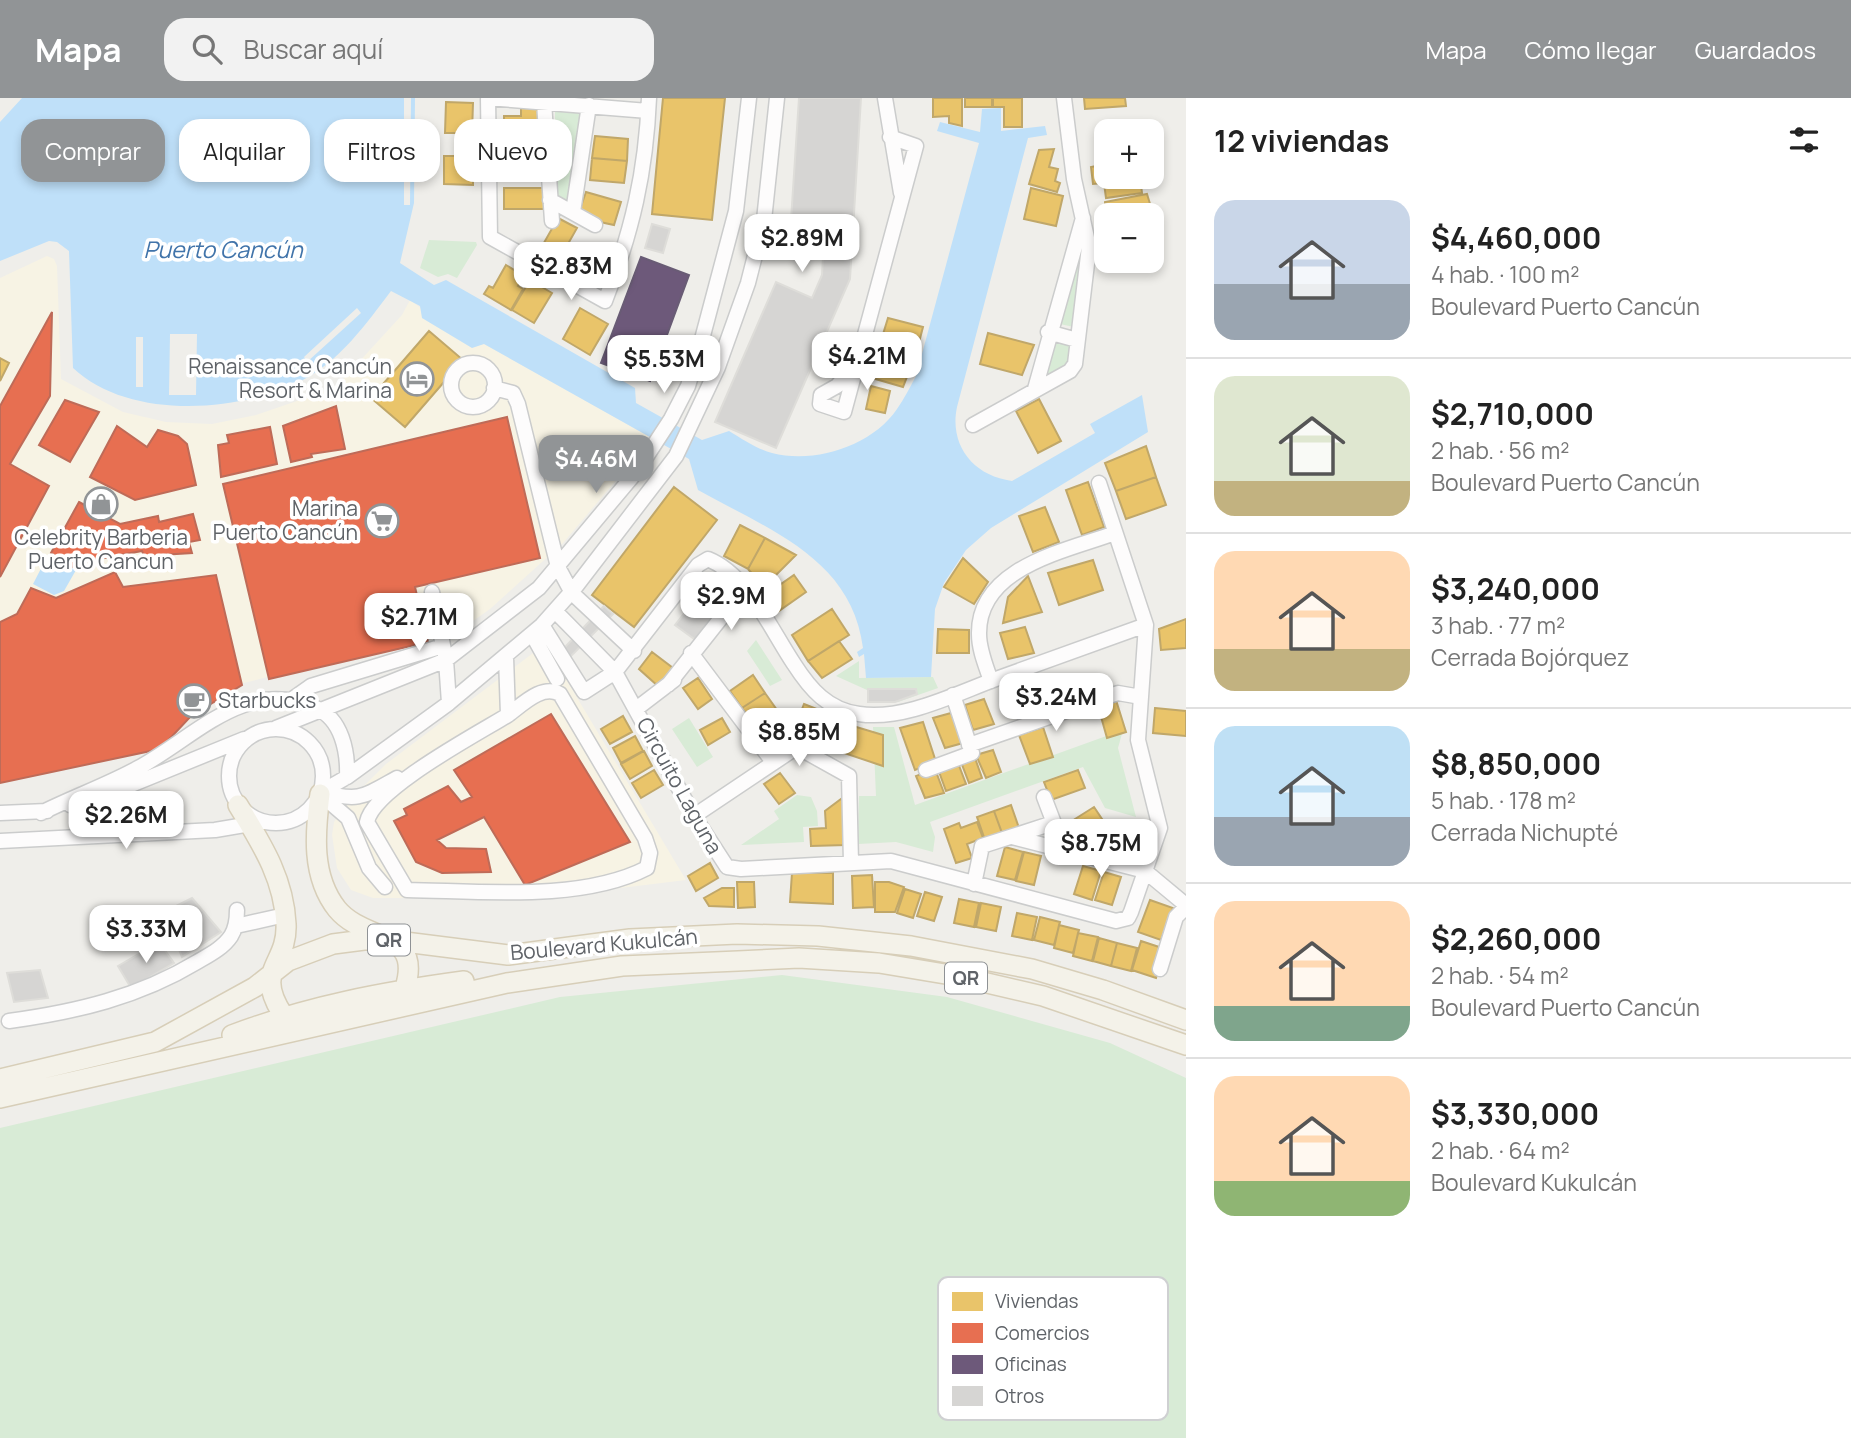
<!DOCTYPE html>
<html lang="es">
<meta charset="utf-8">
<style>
body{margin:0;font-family:Manrope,sans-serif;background:#f2f2f2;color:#222;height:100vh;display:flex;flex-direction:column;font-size:26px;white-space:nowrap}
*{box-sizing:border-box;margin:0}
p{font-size:23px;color:#767676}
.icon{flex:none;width:38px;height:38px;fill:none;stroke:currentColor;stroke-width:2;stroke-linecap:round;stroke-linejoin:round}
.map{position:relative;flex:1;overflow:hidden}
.panel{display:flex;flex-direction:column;background:#fff;width:665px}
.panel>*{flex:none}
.guide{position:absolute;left:21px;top:21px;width:665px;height:63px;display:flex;gap:14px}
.fabs{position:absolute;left:1094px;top:21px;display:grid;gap:14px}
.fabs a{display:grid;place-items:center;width:70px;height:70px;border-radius:14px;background:#fff;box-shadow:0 4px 10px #0003;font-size:35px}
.price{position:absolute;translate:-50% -60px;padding:0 16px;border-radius:14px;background:#fff;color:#222;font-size:23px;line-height:46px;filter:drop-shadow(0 2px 4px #0008)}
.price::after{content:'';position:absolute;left:50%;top:42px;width:21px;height:16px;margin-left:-10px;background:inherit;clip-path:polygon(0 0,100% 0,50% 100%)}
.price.current{background:#919496;color:#fff}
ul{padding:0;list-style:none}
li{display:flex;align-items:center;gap:21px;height:175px;padding:0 28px}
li+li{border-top:2px solid #e0e0e0}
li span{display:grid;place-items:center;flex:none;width:196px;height:140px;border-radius:21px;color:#555}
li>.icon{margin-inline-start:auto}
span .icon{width:84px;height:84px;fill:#fffc;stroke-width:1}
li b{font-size:30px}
h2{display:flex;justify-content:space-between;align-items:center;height:84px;padding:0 28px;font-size:30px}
.pill{padding:0 24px;border-radius:21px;background:#fff;box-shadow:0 4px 10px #0003;font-size:24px;line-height:63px}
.pill.current{background:#919496;color:#fff}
header{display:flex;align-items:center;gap:42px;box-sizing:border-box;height:98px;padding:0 35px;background:#919496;color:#fff}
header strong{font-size:33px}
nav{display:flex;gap:38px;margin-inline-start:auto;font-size:24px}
.search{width:490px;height:63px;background:#f2f2f2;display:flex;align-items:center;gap:18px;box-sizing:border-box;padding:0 24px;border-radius:21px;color:#767676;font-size:26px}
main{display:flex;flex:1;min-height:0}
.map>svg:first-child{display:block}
</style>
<header>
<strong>Mapa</strong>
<div class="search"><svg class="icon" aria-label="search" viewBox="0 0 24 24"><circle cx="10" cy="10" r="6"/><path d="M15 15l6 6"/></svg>Buscar aquí</div>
<nav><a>Mapa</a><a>Cómo llegar</a><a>Guardados</a></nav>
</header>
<main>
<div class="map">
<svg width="1186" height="1340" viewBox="0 0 1186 1340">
<rect width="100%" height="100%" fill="#efeeea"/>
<path fill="#f7f3e4" d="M47 158 54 161 57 168 61 281 123 314 166 324 212 326 256 317 335 290 402 217 410 202 472 249 484 246 648 338 613 386 563 445 490 511 466 528 240 586 199 613 166 645 0 685V180Z
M545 546 686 782 539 800H373L351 792 337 770 332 737 334 724 346 706 386 666Z"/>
<path fill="#d8ebd6" d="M555 10 582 13 570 107 555 99Z
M429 142 476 144 477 147 457 180 448 176 438 179 420 170Z
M1076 144 1083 147 1074 229 1055 225Z
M1050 242 1071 247 1070 268 1048 279 1043 276Z
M756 542 782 582 770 588 747 553Z
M859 563V580L933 579 938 590 898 604H867V592L836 578Z
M689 620 713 659 697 669 672 631Z
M873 629H894L915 707 1123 632 1118 650 1136 719 1105 710 1083 669 930 724 935 739 933 754 896 744 858 746 859 698H876Z
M797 697 811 699 817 713 818 728 803 729 804 744 741 747 779 721 774 713Z
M782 877 947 899 1110 945 1186 980V1340H0V1030L560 899Z"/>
<path fill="#bfe0f9" d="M22 0H415L414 105 400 165 434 187 446 182 635 290 636 305 702 342 729 333C742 341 757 351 772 355 815 366 872 348 897 311 904 301 910 289 916 278L979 45 937 33 940 24 980 34 982 11 1001 10V33L1045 28 1047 37 1028 40 957 309C949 347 973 378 1012 383L1095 335 1090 326 1142 297 1148 334 991 430 966 452 944 485 935 511 931 579 866 580 864 556 859 559 857 554 863 550C852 460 767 431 698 392L689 361 484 246 472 250 422 220 420 208 391 193C366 226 340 263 301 283 238 315 128 322 73 270L69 153 57 144 49 143 0 163V24Z
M48 457 76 472 64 493 54 497 33 486Z"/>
<path fill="#efeeea" d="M404 0H411L410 107H404Z
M357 210 361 215 307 264 304 259Z
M170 236H197L196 297H169Z
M136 239H143V289H136Z"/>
<path fill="#e9c46a" stroke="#c0a769" stroke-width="2" d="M663 0H725L712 122 652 116Z
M933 0H962V28L949 25V18L933 19Z
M965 0H992V9H965Z
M993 0H1022V29H1004V9H993Z
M1084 0H1125L1126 8 1085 11Z
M446 4 473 5 472 35H445Z
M521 10H543V33L504 32V18H521Z
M595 38 628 41 627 63 592 60Z
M503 47H541V68H503Z
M1054 51 1049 69 1058 71 1055 83 1060 85 1057 94 1029 86 1039 52Z
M444 58H473V87L444 86Z
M592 60 627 63 624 85 590 82Z
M1106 66V79H1140L1142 95 1106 100 1104 85 1093 86 1091 69Z
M504 90H544V111H504Z
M1031 90 1063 98 1056 128 1024 121Z
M586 94 621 104 614 127 600 124 580 111Z
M1147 96 1155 122 1152 123V117H1106V127L1105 104Z
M558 120 577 130 560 160 541 150Z
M506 167 524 178 518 188 523 191 511 212 484 196 489 188 493 190Z
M530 182 552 195 534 225 512 212Z
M580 210 608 226 590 257 563 241Z
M888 220 923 229 916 256 880 246Z
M429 233 463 262 405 329 371 300Z
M988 235 1034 247 1022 277 980 266Z
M880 252 914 261 903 289 872 280Z
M0 260 9 265 0 283Z
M871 288 890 293 885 315 866 311Z
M1039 301 1061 343 1038 355 1016 313Z
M1146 348 1156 379 1116 393 1105 365Z
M1156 379 1166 407 1126 421 1116 393Z
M1088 384 1104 429 1082 437 1066 392Z
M674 389 717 422 634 529 592 497Z
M1045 409 1059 444 1033 454 1019 418Z
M740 427 765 440 748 471 724 458Z
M765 440 796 457 764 489 748 471Z
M963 460 988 484 974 506 944 489Z
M1093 462 1103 492 1059 507 1048 475Z
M794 477 806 494 776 515 764 498Z
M1028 478 1042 514 1003 525 1008 499Z
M832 511 849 537 808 563 792 537Z
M1186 521V550L1161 552 1159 531Z
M1025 529 1034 555 1008 561 1000 535Z
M938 531 969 532V555H937Z
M839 543 852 561 822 580 808 563Z
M652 554 673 570 659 589 639 571Z
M753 577 765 595 742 610 730 593Z
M698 580 712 601 698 611 683 590Z
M1042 582 1053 608 1030 615 1021 588Z
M765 595 777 612 754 627 742 610Z
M984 601 994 626 973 632 965 607Z
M1116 602 1126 634 1107 640 1098 608Z
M804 606 827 615 818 639 795 629Z
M1155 610 1186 613V638L1153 635Z
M951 615 963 645 945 650 933 620Z
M623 618 632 634 610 646 601 631Z
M722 620 730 634 708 647 700 632Z
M923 624 936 664 915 672 900 630Z
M843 625 883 637V668L832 651Z
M1043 629 1053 659 1030 666 1019 637Z
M635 638 643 653 621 665 613 650Z
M993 652 1001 674 986 680 976 657Z
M644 653 652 668 630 681 621 666Z
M975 660 982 680 969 685 961 664Z
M958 665 966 686 946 693 938 671Z
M935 671 944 695 925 700 916 678Z
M654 672 663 687 641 700 632 685Z
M1078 672 1085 690 1051 702 1044 684Z
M780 675 795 695 779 706 764 686Z
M845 698 846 747 811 748 810 731 826 730 825 713Z
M1011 707 1019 730 1002 735 994 713Z
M1094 709 1104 724 1074 743 1064 728Z
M994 713 1002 735 985 742 977 719Z
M977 724 983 740 967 746 972 760 956 765 944 731 959 725 961 730Z
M1104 724 1120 730 1110 757 1093 750Z
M1005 749 1023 754 1015 782 997 778Z
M1024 754 1041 758 1034 787 1016 783Z
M710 765 718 780 696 793 688 778Z
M1083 768 1101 773 1092 802 1074 796Z
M1104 774 1121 779 1112 807 1095 802Z
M792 775H833V806L790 804Z
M872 777 874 809 853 810 852 778Z
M737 784H754L755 809 738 810Z
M875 784H889L904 789 895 814H875Z
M722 790H734V809L709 808 704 800Z
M905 791 921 796 913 820 897 815Z
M925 794 942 799 934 823 917 818Z
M959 801 979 805 974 829 954 825Z
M1150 802 1173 810 1161 842 1138 834Z
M981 805 1001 809 996 833 976 829Z
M1017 815 1037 819 1032 842 1012 838Z
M1040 819 1060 824 1054 847 1034 842Z
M1059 827 1079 832 1073 855 1054 850Z
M1078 835 1098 839 1092 863 1073 858Z
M1099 840 1117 845 1111 868 1093 863Z
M1141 843 1165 851 1156 880 1132 872Z
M1117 845 1137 850 1131 873 1111 868Z"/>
<path fill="#e76f51" stroke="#be6b58" stroke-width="2" d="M52 214 50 298 10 366 49 388 0 479V308Z
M65 302 99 314 70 364 39 347Z
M336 308 345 351 311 356 312 359 291 364 283 328Z
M507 319 540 460 415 489 428 544 269 581 223 386Z
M117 328 147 349 158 332 178 338 187 346 196 387 135 402 90 379Z
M270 329 277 366 221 379 218 347 229 345 227 337Z
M79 404 120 426 158 418 159 424 193 416 200 442 189 444 192 455 144 458 142 453 83 464 78 472 51 455Z
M115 474 123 489 216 477 242 587 191 618 160 651 0 685V524L17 516 31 490 56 500Z
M551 616 630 744 525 787 484 719 437 742 446 750 486 751 491 774 442 775 416 764 394 723 407 717 404 711 448 688 461 704 472 699 454 672Z"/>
<path fill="#6d597a" stroke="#695c75" stroke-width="2" d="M641 159 689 177 650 283 601 265Z"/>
<path fill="#d6d5d3" stroke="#deddd9" stroke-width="2" d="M799 0H861L850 181 776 350 715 324 776 184 812 200 822 177 824 139 790 137Z
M652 126 670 131 663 155 645 150Z
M708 485 729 501 697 543 675 527Z
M604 508 613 516 570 559 564 550Z
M868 591H916L917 596 895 604H868Z
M192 800 221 834 182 859 164 814Z
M159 844 174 865 131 890 118 868Z
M40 872 48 900 14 904 7 875Z"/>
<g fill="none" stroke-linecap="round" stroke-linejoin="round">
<defs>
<path id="minor" d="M488 0 490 139 605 203C632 134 646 74 649 0
M488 0 648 13
M885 0 901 95
M544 4 552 123
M550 102 595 127
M573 114 589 7
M1048 234 1077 242
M451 287a22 22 0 1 1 44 0a22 22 0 1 1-44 0Z
M856 266 837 288 821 297 820 306 844 314 916 48 890 39
M494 290 513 295 518 306 558 469 572 495 634 553
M1035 291 1083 120
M973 327 1070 273 1075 266 1089 149 1074 81 1064 0
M1099 385 1146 527
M432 494 446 562 449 605
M542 527 584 594 615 574 698 467 708 461C748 477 771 532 794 566 810 591 828 612 859 616 903 623 955 596 996 581 1046 563 1096 545 1146 527L1138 642 1160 730 1131 814 1128 820 1116 823 891 763 741 771 727 769 694 718 615 574 555 513
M532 536 557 581
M691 555 773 664
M506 559 508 617C477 636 373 691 367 724L407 792C480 793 581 804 647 770L650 755 645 740 560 596C542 586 523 606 508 617
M991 583C986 568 979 552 979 536 978 469 1066 453 1115 435
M668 587 744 491
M294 600 311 588 443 548
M636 611 674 582
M276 630 446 562 539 490 637 373 671 321 688 288 701 245 736 113 749 0
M229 678a47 47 0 1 1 94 0a47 47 0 1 1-94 0Z
M969 647 1118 595 1141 599
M926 672 972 655 953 597
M321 694 347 679 449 605 542 527 574 491 676 358 718 269 748 185 764 122 777 0
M321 694C360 704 363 699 397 680
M320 696 348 720 369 770 385 789
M1044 699 1065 754
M70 707 104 698 244 641
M0 715 47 713
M41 715C73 699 107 687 138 670 197 638 245 579 316 610 342 621 348 654 347 679
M694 718 797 649 849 678 851 765
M1012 739 1145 773 1186 807
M0 743 215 732 257 725
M974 786 982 748 1053 725
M236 828 285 817
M1160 871 1176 819 1186 809
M9 923C76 914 139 899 197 864 209 857 223 850 231 838 236 830 237 821 237 812"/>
<path id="major" d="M320 696C315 735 311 778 337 811 365 845 423 831 405 890
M238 707C261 745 284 780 286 826 288 867 253 871 283 917
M232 937C308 908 383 894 464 883
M0 981 155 944 255 889 288 863 333 846 364 842H389L508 857 630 841 737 836 818 838 911 848 1032 871 1103 892 1186 922
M0 1000 507 885 622 868 738 863 799 860 879 865 957 878 1043 898 1186 947"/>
</defs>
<use href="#minor" stroke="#cbcccc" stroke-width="17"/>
<use href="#major" stroke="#d7ceb8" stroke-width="22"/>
<use href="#minor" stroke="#fdfcfc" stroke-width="14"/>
<use href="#major" stroke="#f4f2e9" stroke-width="19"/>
</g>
<defs>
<symbol id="hotel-ring" viewBox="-11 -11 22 22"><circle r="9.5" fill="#fff" stroke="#919496" stroke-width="1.5"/><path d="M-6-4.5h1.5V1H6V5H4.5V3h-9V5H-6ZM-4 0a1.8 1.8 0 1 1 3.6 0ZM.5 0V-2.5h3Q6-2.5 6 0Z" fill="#919496"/></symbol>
<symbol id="shop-ring" viewBox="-11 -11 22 22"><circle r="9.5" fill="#fff" stroke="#919496" stroke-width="1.5"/><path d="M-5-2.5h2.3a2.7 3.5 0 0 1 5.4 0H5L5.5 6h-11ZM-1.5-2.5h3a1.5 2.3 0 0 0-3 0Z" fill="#919496"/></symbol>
<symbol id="supermarket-ring" viewBox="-11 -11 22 22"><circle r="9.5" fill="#fff" stroke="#919496" stroke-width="1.5"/><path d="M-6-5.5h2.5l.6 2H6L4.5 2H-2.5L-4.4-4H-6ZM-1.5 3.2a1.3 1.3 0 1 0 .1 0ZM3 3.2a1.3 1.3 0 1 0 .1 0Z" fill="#919496"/></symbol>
<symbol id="cafe-ring" viewBox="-11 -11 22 22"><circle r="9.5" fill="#fff" stroke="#919496" stroke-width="1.5"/><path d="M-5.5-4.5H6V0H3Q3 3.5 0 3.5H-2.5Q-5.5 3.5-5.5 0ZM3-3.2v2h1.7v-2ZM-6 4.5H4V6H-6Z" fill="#919496"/></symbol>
</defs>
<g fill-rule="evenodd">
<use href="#hotel-ring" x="398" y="262" width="38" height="38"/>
<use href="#shop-ring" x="82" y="387" width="38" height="38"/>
<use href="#supermarket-ring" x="363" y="404" width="38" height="38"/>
<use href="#cafe-ring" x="175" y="584" width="38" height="38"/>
</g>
<g text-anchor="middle" stroke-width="7" stroke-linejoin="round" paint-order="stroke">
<g fill="#fff" stroke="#8f9295" stroke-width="2">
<rect x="368" y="826.5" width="42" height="31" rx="5"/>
<rect x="945" y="864.5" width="42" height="31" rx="5"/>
</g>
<g font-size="19" font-weight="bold" fill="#5f6368">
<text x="389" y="849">QR</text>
<text x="966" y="887">QR</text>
</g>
<g font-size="21" fill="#5f6368" stroke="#fff" text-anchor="end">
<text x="392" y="276">Renaissance Cancún<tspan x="392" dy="24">Resort &amp; Marina</tspan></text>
<text x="358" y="418">Marina<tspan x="358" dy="24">Puerto Cancún</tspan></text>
<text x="101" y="447" text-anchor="middle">Celebrity Barberia<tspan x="101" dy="24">Puerto Cancun</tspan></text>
<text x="218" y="610" text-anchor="start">Starbucks</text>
</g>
<g font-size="21" fill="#5f6368" stroke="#fff">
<text transform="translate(679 688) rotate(61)" y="7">Circuito Laguna</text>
<text transform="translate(604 847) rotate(-5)" y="7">Boulevard Kukulcán</text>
</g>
<g font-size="23" font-style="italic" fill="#4174aa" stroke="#fff">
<text x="223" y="160">Puerto Cancún</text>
</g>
</g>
<rect x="938" y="1179" width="230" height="143" rx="10" fill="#fff" stroke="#cfd0d2" stroke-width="2"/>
<rect x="952" y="1194" width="31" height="19" fill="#e9c46a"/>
<rect x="952" y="1225" width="31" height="20" fill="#e76f51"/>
<rect x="952" y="1257" width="31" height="19" fill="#6d597a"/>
<rect x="952" y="1288" width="31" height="20" fill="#d6d5d3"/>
<g font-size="19" fill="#5f6368">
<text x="995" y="1210">Viviendas</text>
<text x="995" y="1242">Comercios</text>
<text x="995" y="1273">Oficinas</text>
<text x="995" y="1305">Otros</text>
</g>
</svg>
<div class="fabs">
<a>+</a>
<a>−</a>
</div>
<b class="price" style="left:802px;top:176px">$2.89M</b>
<b class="price" style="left:571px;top:204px">$2.83M</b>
<b class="price" style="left:867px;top:294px">$4.21M</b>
<b class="price" style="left:664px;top:297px">$5.53M</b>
<b class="price current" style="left:596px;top:397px">$4.46M</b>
<b class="price" style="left:731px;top:534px">$2.9M</b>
<b class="price" style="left:419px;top:555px">$2.71M</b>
<b class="price" style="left:1056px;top:635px">$3.24M</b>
<b class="price" style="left:799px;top:670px">$8.85M</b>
<b class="price" style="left:126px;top:753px">$2.26M</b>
<b class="price" style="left:1101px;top:781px">$8.75M</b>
<b class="price" style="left:146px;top:867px">$3.33M</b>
<div class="guide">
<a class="pill current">Comprar</a>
<a class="pill">Alquilar</a>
<a class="pill">Filtros</a>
<a class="pill">Nuevo</a>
</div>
</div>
<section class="panel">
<h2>12 viviendas<svg class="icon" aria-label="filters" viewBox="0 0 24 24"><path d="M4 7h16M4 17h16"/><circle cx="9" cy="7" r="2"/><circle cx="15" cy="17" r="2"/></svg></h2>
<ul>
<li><span style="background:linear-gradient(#c9d6e8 60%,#9aa5b1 0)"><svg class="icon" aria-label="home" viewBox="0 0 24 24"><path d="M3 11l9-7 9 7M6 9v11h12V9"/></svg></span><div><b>$4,460,000</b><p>4 hab. · 100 m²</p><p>Boulevard Puerto Cancún</p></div></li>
<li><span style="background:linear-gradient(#dfe7d0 75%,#c2b280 0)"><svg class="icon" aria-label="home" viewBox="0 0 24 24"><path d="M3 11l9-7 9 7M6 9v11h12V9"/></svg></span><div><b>$2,710,000</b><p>2 hab. · 56 m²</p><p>Boulevard Puerto Cancún</p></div></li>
<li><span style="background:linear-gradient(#ffd9b3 70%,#c2b280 0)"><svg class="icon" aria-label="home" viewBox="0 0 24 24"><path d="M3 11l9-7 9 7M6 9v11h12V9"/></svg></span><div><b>$3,240,000</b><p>3 hab. · 77 m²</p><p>Cerrada Bojórquez</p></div></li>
<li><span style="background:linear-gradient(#bfe0f5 65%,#9aa5b1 0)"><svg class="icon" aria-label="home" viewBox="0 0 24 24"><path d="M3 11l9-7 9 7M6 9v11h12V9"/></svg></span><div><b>$8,850,000</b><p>5 hab. · 178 m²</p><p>Cerrada Nichupté</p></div></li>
<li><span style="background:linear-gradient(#ffd9b3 75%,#7fa58c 0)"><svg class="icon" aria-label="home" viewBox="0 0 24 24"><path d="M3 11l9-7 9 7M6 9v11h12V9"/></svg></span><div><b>$2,260,000</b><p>2 hab. · 54 m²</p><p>Boulevard Puerto Cancún</p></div></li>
<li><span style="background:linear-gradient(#ffd9b3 75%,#8fb573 0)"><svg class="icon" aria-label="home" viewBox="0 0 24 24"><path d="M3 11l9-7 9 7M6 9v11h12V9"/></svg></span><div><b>$3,330,000</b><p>2 hab. · 64 m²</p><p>Boulevard Kukulcán</p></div></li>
</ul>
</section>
</main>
